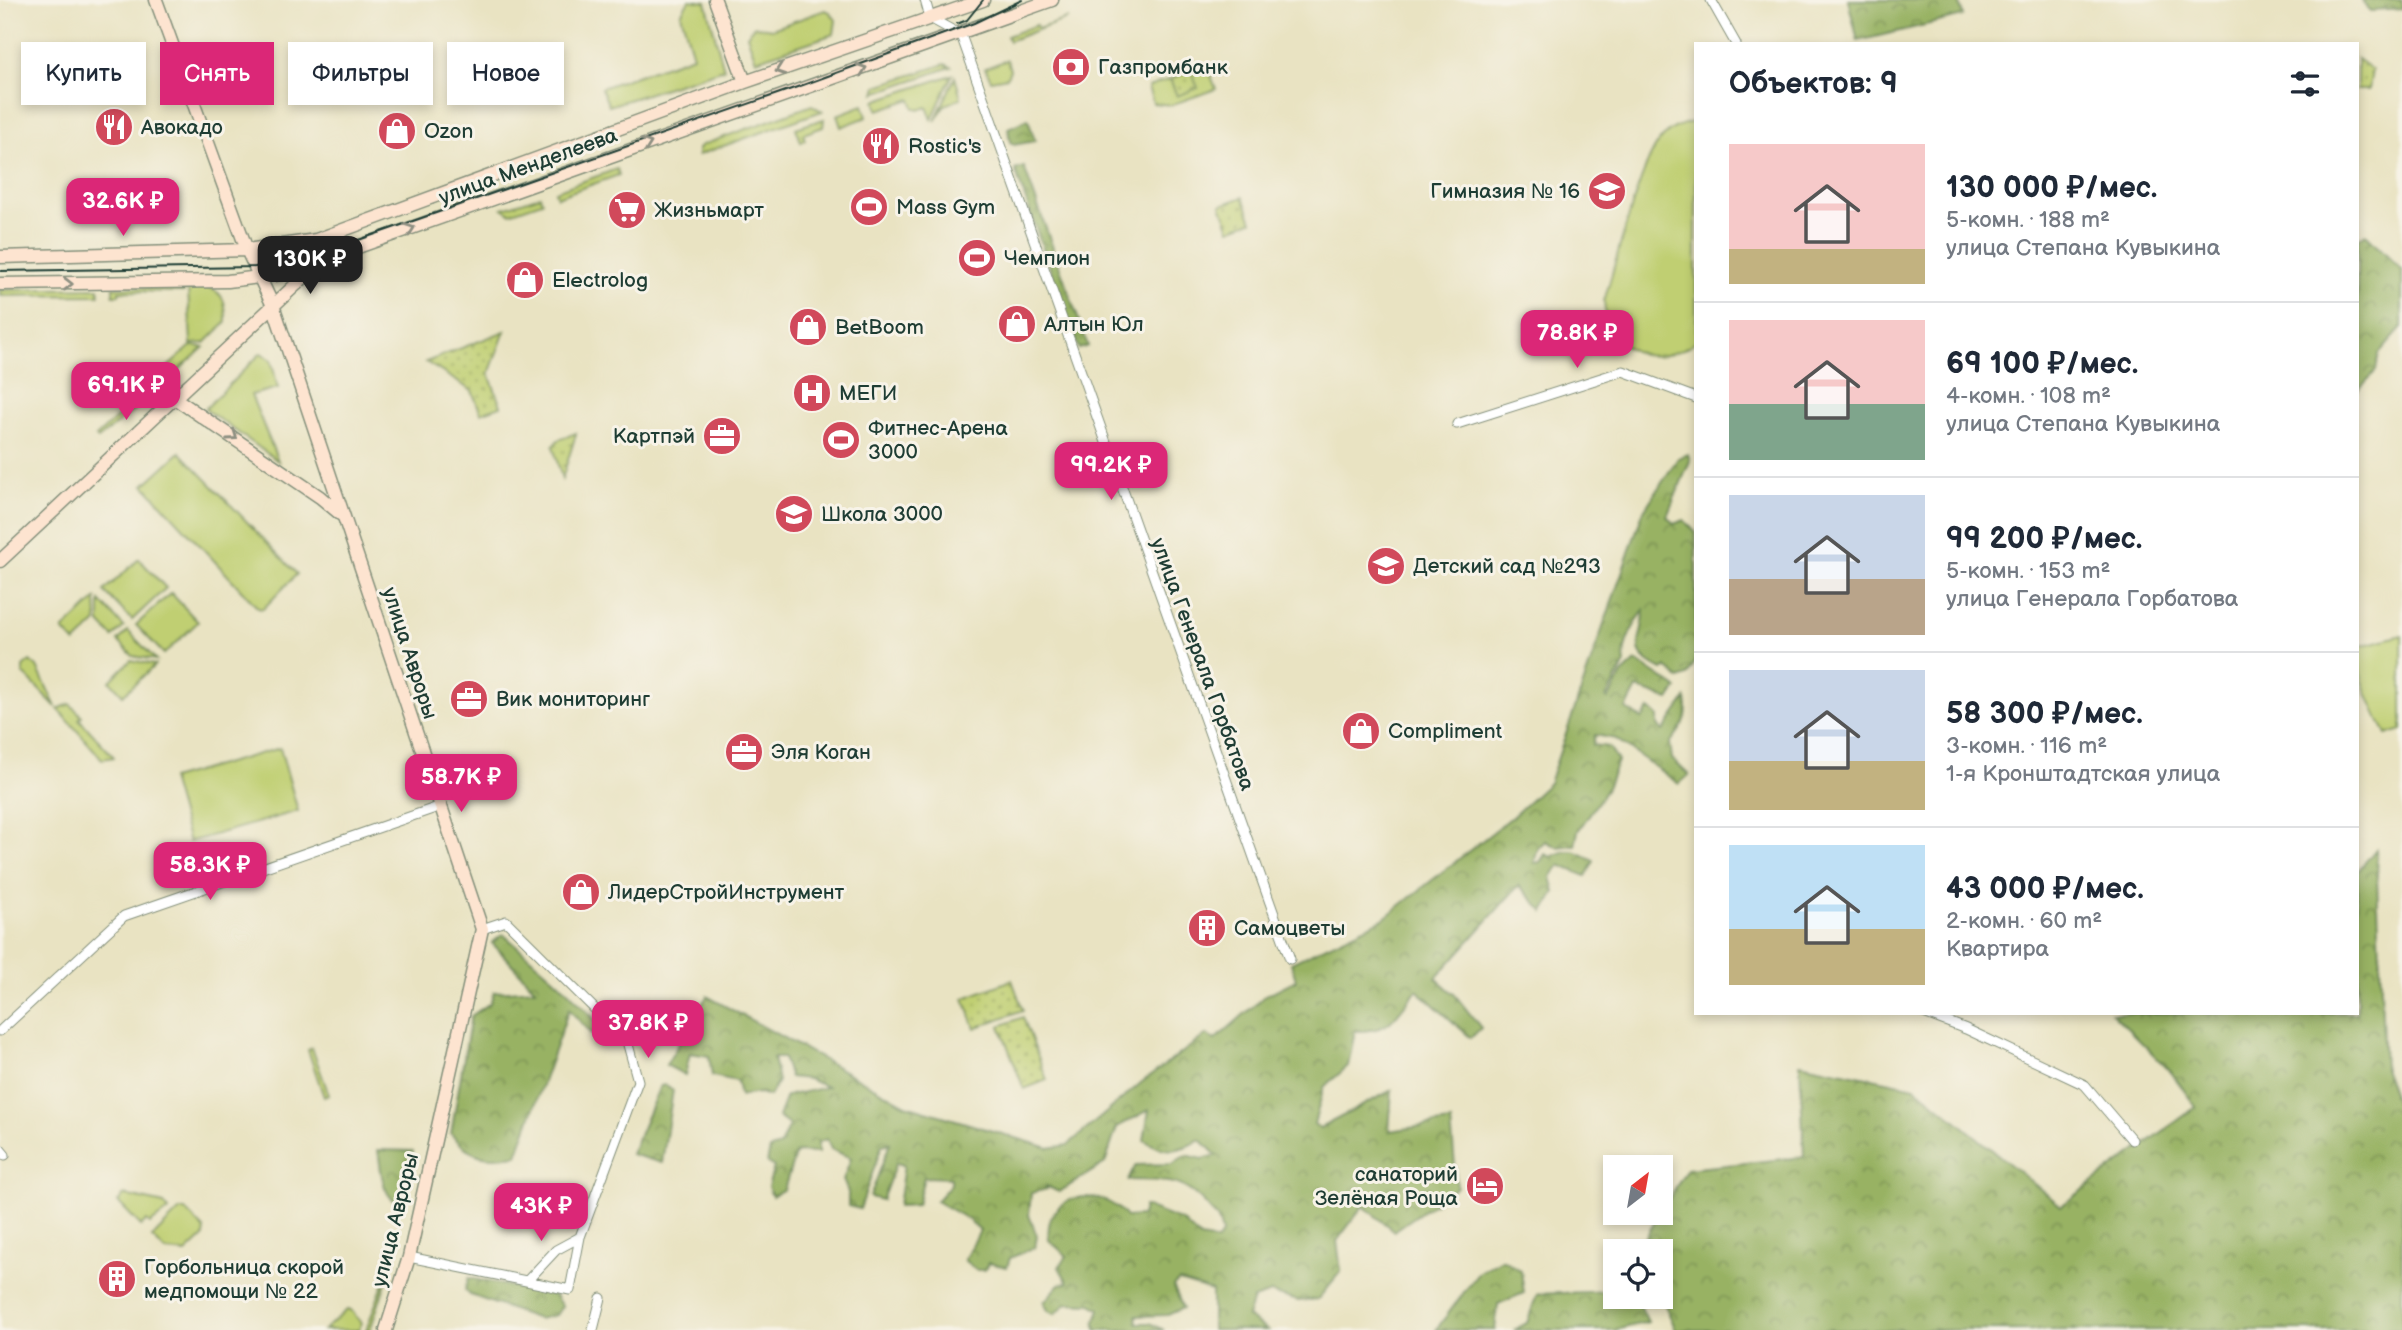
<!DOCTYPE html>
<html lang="ru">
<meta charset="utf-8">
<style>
body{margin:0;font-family:"Balsamiq Sans",sans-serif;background:#f6f6f7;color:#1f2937;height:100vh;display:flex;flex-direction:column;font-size:26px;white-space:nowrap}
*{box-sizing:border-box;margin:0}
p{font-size:23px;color:#747a83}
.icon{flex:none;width:38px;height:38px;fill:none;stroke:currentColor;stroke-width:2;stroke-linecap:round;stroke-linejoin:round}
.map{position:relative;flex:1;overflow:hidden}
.side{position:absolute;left:1694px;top:42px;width:665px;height:973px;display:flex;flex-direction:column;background:#fff;border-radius:0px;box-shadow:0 4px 10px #0003}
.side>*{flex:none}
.top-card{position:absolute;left:21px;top:42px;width:665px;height:63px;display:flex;gap:14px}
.needle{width:46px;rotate:31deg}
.fabs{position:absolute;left:1603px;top:1155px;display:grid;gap:14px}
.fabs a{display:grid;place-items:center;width:70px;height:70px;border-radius:0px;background:#fff;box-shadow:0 4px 10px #0003;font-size:35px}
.price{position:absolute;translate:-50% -60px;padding:0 16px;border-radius:14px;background:#db2777;color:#fff;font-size:23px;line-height:46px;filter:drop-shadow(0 2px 4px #0008)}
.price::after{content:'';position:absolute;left:50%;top:42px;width:21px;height:16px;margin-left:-10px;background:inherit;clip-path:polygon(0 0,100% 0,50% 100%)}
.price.active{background:#222;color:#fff}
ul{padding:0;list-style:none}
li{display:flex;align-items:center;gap:21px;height:175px;padding:0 35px}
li+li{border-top:2px solid #e0e1e3}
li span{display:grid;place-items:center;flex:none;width:196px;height:140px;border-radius:0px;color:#555}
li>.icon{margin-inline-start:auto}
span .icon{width:84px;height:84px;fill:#fffc;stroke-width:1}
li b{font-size:30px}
h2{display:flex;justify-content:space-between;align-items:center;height:84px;padding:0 35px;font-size:30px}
.pill{padding:0 24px;border-radius:0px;background:#fff;box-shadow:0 4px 10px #0003;font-size:24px;line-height:63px}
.pill.active{background:#db2777;color:#fff}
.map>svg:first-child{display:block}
</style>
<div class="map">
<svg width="2402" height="1330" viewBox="0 0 2402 1330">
<defs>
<pattern id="forest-crowns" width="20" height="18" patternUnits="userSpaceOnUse" patternTransform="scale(1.75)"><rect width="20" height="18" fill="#98b264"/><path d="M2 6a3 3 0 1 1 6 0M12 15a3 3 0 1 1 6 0" fill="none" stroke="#7b9253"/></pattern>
<pattern id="park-dots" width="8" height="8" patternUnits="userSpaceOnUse" patternTransform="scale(1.75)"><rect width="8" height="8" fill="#c0cf72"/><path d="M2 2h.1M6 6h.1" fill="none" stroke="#9ba95e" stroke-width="1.8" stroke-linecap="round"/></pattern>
</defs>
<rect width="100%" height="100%" fill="#f7f3e8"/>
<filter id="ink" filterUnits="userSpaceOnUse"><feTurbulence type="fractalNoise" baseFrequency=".0143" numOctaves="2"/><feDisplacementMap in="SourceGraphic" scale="14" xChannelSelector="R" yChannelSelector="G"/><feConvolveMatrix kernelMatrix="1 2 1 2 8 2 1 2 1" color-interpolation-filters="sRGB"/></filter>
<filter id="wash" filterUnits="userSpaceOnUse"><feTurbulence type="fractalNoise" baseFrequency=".00686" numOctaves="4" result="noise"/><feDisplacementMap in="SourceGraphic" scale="28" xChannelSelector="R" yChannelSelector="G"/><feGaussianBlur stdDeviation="1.57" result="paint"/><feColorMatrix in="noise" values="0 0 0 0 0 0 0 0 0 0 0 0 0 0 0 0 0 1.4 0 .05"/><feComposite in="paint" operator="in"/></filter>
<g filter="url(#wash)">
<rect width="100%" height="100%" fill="#e9e3c2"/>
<path fill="#c0cf72" stroke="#708653" stroke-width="2" d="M689 0 706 2 724 69 609 106 601 88 693 56 681 14Z
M825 10 830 12 836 20 834 34 756 60 747 35 754 26 772 29Z
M1069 18 1009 41 1007 36 1036 25 1038 29Z
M1007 60 1010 70 1007 77 991 80 985 68Z
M945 64 951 67 875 93 877 86Z
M1207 65 1216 89 1171 105 1153 103 1148 87 1170 79 1177 95 1197 88 1191 71Z
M952 75 932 119 927 107 919 110 914 108 911 99 878 110 875 101Z
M955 77 961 98 945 105 935 121Z
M812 105 822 111 698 155V149L702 145Z
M863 105 867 117 841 127 837 115Z
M824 119 823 127 803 134 805 140 801 142 796 128Z
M1692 122 1696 123V341C1655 372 1607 352 1604 301 1615 267 1641 158 1663 137 1671 128 1680 125 1692 122Z
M617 169 619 175 557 197 555 191Z
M540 196 542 202 510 213 503 208Z
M113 287 184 288V292L119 291V295H113Z
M207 287C225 293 226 304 226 322L205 343 191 344 188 288Z
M99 288V295L0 296V290Z
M191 346 204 347 155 392 148 385Z
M261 353 271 360 278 388 251 395 278 461 205 409Z
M139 397 144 402 98 439 96 437Z
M180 452 297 574 263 609 258 608 144 485Z
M139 559 166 588 132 620 104 591Z
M171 593 198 622 164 654 136 625Z
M96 599 97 622 75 643 63 630Z
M100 601 124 627 113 637 100 623Z
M128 631 156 660 133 656 118 641Z
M2402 635V730L2386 735C2374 707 2357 679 2357 647Z
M131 660 155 665 123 695 110 681Z
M30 661 37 667 56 707 23 673V667Z
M70 704 82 716 79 719 114 757 102 759 58 709Z
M280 748 298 811 189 842 171 779Z
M312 1048 329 1095 324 1097 308 1050Z
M124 1195 164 1204 169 1210 150 1224 147 1221 141 1226 118 1202Z
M180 1210H185L205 1230 204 1236 186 1253 166 1251 152 1238Z
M391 1268 370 1330H366L387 1274Z
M347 1310H351L361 1323 359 1330H324Z"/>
<path fill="url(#forest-crowns)" stroke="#5c784c" stroke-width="2" d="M1848 0H1959L1963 16 1858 41Z
M2361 0H2402V9L2371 11Z
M1028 119 1035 141 1014 145 1010 142 1008 128Z
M1024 167 1088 346 1079 349 1015 170Z
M2366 234 2402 270V328L2379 354 2376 371 2357 391V239Z
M1688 454 1690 461 1667 516 1674 524 1684 520 1696 533V661L1687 676 1679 679 1666 667 1662 670C1624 651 1644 643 1644 610 1634 625 1621 645 1625 663L1606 697 1608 699 1622 674 1636 661 1677 688 1669 700 1637 688 1626 709 1642 719 1649 709 1658 716V726L1663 731 1686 699C1690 718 1682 728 1670 743L1672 759 1689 775 1679 784 1616 739 1595 735 1593 745 1609 747 1618 761 1606 790 1578 831 1575 845 1557 847 1545 841 1538 848 1534 863 1540 862 1545 854 1551 857C1569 847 1577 850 1594 861L1586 876 1559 865 1551 877 1555 892 1544 912 1519 885 1436 978 1455 995 1481 1028 1471 1038 1417 990C1393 1017 1394 1031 1355 1031L1348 1066 1324 1087 1314 1124 1320 1128 1392 1090 1389 1131 1451 1122 1457 1187 1394 1231 1363 1206 1337 1241 1341 1271 1318 1299 1298 1301 1271 1293 1253 1299 1247 1317 1267 1330H1212V1291L1179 1281 1173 1286 1183 1308 1168 1315 1136 1316 1137 1323H1150L1164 1330H1097L1095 1322 1100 1309 1091 1304 1067 1303 1055 1314 1048 1311 1044 1302 1060 1284 1068 1283 1059 1267 1067 1256 1049 1240C1042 1192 1102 1184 1126 1217L1142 1216 1144 1206 1182 1221 1200 1238 1217 1241 1222 1234C1220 1221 1216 1216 1207 1206 1182 1177 1163 1181 1128 1180L1136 1165 1172 1164 1186 1155 1203 1159 1216 1155 1201 1140C1178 1151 1167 1155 1144 1140L1149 1110 1117 1127 1105 1163 1059 1192 1046 1186 1047 1189 1031 1193 1029 1215 1037 1236 1035 1247 1010 1258 1007 1267 988 1263 985 1270H976L964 1260 980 1231 969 1220 936 1201 951 1184V1178L924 1177 917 1205 898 1206 904 1165 896 1163 882 1200 870 1197 890 1143 882 1145 860 1209 848 1206V1192L843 1180 851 1158 831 1149 827 1139 818 1142V1153L796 1152 784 1189 772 1196 768 1187 774 1167 767 1163 770 1149 780 1146 789 1125 778 1117 786 1096 827 1087 808 1079 790 1077 783 1058H773L778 1081 769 1096 760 1093 740 1096 737 1081 712 1076 709 1056 690 1053 685 1075 666 1065 707 996 906 1105 1049 1148 1068 1145 1142 1082 1206 1035 1215 1040 1266 995 1296 980 1291 963 1383 919 1512 817 1549 783 1643 512 1678 458Z
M2376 849 2384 1071 2402 1119V1330H1676L1661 1296V1251H1640L1639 1248 1687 1169 1804 1157 1800 1063 1915 1087 2061 1206 2196 1107 2171 1072 2112 1013H2357V872Z
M503 934 564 987 616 1042 600 1044 569 1009 517 1155C483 1159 474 1159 451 1134L471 1016 490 1003 494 992 535 989 492 943Z
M666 1085 673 1090 662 1163 631 1154 660 1086Z
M378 1150 413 1151 401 1204C381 1199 381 1167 378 1150Z
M1502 1259 1521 1271 1524 1293 1498 1304 1495 1330H1436L1479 1272Z
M469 1278 554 1295 562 1306 556 1315 538 1319 470 1295 465 1290Z
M1613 1291 1615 1297H1636L1648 1322 1615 1330H1514L1527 1323 1537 1294Z"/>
<path fill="url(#park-dots)" stroke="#708653" stroke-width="2" d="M2357 59 2372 70 2369 90H2357Z
M1191 71 1198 88 1177 96 1170 79Z
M1243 197 1252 221 1230 229 1221 205Z
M505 331 489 374 501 406 481 413 472 391 426 362Z
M576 433V434L562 479 553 446 558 440Z
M1012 980 1023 1010 975 1028 964 998Z
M1023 1017 1047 1080 1024 1089 1000 1026Z"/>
</g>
<g filter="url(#ink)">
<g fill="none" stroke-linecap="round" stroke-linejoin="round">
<defs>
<path id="street" d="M925 0 930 18 961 35 1290 959
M1711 0 1736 44
M1457 424 1623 371 1696 398
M1924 1013 1966 1029 2085 1085 2132 1140
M0 1031 124 916 441 806
M0 1149 5 1155
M409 1257 570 1290 580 1237 638 1081 627 1041 506 921 482 929
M527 1281 556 1250 580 1237
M593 1330 601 1298"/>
<path id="secondary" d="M156 0 247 250 274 308 482 929 409 1257 386 1330
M715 0 745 82
M0 257 247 250 316 240 745 82 983 0
M0 284 228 281 282 274 1052 0
M176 399 320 497 344 517
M0 561 317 265"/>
</defs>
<use href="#street" stroke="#84907b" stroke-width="11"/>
<use href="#secondary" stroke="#84907b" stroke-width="15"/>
<use href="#street" stroke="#fff" stroke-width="9"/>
<use href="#secondary" stroke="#fde4d0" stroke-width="12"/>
<path stroke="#1f3d34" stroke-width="2" d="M957 24 967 20 983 0
M0 271 255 267 307 258 803 85 974 23 1022 0"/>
</g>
<defs><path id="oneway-chevron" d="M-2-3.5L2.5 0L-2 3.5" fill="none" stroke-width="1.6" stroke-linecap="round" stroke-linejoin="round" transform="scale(1.75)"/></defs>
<g stroke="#8e9082">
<use href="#oneway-chevron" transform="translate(862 69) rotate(-19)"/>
<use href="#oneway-chevron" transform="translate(780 70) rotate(161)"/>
<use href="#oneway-chevron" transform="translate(647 144) rotate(-20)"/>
<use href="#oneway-chevron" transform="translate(410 229) rotate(-20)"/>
<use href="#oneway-chevron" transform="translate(68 284)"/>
<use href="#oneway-chevron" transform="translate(233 436) rotate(35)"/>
</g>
</g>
<defs>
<symbol id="bank-disc" viewBox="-11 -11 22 22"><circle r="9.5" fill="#d1495b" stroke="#f7f3e8"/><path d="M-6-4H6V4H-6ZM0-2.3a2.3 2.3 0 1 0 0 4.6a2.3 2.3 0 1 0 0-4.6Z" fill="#fff"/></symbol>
<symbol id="restaurant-disc" viewBox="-11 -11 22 22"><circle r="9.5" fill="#d1495b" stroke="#f7f3e8"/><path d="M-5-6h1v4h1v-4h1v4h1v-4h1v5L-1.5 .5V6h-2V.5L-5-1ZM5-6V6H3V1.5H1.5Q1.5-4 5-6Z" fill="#fff"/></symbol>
<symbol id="shop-disc" viewBox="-11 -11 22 22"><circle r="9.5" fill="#d1495b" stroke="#f7f3e8"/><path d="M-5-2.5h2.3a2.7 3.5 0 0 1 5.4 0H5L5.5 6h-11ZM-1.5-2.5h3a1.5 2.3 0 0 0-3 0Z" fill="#fff"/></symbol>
<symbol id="school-disc" viewBox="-11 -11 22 22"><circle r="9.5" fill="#d1495b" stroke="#f7f3e8"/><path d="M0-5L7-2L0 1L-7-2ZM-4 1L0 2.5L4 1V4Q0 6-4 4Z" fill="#fff"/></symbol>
<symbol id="stadium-disc" viewBox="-11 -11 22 22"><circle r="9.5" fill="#d1495b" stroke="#f7f3e8"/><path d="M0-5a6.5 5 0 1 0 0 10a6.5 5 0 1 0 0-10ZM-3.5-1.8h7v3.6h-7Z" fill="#fff"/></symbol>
<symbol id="supermarket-disc" viewBox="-11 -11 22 22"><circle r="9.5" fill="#d1495b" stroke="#f7f3e8"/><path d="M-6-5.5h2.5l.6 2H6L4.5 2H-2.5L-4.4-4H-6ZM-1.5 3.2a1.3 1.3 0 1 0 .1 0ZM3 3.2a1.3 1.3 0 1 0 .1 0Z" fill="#fff"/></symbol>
<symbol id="hospital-disc" viewBox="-11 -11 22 22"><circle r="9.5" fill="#d1495b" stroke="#f7f3e8"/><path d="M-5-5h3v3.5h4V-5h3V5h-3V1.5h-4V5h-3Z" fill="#fff"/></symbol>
<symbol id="office-disc" viewBox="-11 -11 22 22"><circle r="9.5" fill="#d1495b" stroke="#f7f3e8"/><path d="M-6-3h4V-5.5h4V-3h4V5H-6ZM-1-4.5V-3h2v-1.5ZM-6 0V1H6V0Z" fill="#fff"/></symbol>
<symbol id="building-disc" viewBox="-11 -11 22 22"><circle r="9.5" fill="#d1495b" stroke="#f7f3e8"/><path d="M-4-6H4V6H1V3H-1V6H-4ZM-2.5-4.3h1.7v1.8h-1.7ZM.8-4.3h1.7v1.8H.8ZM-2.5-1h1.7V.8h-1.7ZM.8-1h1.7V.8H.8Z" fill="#fff"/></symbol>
<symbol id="hotel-disc" viewBox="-11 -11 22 22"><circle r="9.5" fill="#d1495b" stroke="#f7f3e8"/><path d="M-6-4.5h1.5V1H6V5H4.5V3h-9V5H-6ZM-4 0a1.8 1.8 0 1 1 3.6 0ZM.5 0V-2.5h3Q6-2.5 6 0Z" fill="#fff"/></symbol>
</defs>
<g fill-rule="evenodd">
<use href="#bank-disc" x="1049" y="45" width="44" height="44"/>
<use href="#restaurant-disc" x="92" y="105" width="44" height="44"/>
<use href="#shop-disc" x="375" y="109" width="44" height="44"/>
<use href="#restaurant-disc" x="859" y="124" width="44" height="44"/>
<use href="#school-disc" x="1585" y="169" width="44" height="44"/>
<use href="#stadium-disc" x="847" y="185" width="44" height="44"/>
<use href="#supermarket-disc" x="605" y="188" width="44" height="44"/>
<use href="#stadium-disc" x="955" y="236" width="44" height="44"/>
<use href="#shop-disc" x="503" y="258" width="44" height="44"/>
<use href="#shop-disc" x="995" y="302" width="44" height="44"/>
<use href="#shop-disc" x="786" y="305" width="44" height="44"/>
<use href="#hospital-disc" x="790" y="371" width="44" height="44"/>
<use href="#office-disc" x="700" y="414" width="44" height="44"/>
<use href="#stadium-disc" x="819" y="418" width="44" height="44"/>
<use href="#school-disc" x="772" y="492" width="44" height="44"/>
<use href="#school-disc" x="1364" y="544" width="44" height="44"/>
<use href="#office-disc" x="447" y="677" width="44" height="44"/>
<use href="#shop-disc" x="1339" y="709" width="44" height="44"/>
<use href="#office-disc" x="722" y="730" width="44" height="44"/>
<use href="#shop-disc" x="559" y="870" width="44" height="44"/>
<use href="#building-disc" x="1185" y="906" width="44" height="44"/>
<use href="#hotel-disc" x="1463" y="1164" width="44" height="44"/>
<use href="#building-disc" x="95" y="1257" width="44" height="44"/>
</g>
<g text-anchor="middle" stroke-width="6" stroke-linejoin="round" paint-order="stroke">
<g font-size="21" fill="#1f3d34" stroke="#f7f3e8" text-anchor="start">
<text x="1098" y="74">Газпромбанк</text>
<text x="141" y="134">Авокадо</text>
<text x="424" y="138">Ozon</text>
<text x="908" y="153">Rostic's</text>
<text x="1580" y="198" text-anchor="end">Гимназия № 16</text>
<text x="896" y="214">Mass Gym</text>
<text x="654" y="217">Жизньмарт</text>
<text x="1004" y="265">Чемпион</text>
<text x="552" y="287">Electrolog</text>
<text x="1044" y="331">Алтын Юл</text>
<text x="835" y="334">BetBoom</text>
<text x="839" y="400">МЕГИ</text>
<text x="868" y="435">Фитнес-Арена<tspan x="868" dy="24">3000</tspan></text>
<text x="695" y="443" text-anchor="end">Картпэй</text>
<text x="821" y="521">Школа 3000</text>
<text x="1413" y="573">Детский сад №293</text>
<text x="496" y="706">Вик мониторинг</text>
<text x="1388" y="738">Compliment</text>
<text x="771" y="759">Эля Коган</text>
<text x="608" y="899">ЛидерСтройИнструмент</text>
<text x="1234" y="935">Самоцветы</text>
<text x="1458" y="1181" text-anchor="end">санаторий<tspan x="1458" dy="24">Зелёная Роща</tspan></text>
<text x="144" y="1274">Горбольница скорой<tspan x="144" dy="24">медпомощи № 22</tspan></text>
</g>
<g font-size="21" fill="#1f3d34" stroke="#f7f3e8">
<text transform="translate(528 166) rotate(-20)" y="7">улица Менделеева</text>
<text transform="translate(410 653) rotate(72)" y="7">улица Авроры</text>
<text transform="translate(1203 664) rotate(70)" y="7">улица Генерала Горбатова</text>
<text transform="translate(395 1220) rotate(-76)" y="7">улица Авроры</text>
</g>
</g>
</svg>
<div class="fabs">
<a><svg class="needle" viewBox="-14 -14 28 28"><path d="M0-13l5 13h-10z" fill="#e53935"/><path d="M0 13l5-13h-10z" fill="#747a83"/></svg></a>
<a><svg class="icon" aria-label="locate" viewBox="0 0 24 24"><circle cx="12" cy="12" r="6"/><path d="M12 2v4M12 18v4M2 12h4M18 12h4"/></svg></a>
</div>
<b class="price" style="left:123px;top:238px">32.6K ₽</b>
<b class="price active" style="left:310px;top:296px">130K ₽</b>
<b class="price" style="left:1577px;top:370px">78.8K ₽</b>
<b class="price" style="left:126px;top:422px">69.1K ₽</b>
<b class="price" style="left:1111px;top:502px">99.2K ₽</b>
<b class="price" style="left:461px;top:814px">58.7K ₽</b>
<b class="price" style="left:210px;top:902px">58.3K ₽</b>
<b class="price" style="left:648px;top:1060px">37.8K ₽</b>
<b class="price" style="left:541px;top:1243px">43K ₽</b>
<div class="top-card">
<a class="pill">Купить</a>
<a class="pill active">Снять</a>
<a class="pill">Фильтры</a>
<a class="pill">Новое</a>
</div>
<section class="side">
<h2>Объектов: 9<svg class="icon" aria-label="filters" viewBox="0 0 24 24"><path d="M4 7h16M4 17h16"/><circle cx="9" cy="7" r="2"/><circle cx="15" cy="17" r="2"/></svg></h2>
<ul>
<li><span style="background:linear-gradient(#f6c9c9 75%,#c2b280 0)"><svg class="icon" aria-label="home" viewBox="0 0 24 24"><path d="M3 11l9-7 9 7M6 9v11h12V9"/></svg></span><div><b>130 000 ₽/мес.</b><p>5-комн. · 188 m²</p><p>улица Степана Кувыкина</p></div></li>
<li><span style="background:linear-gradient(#f6c9c9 60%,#7fa58c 0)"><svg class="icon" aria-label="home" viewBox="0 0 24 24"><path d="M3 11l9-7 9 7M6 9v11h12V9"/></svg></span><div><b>69 100 ₽/мес.</b><p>4-комн. · 108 m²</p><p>улица Степана Кувыкина</p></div></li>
<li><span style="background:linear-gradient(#c9d6e8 60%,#b9a48a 0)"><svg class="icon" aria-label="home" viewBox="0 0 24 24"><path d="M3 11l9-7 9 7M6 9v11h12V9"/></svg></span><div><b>99 200 ₽/мес.</b><p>5-комн. · 153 m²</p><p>улица Генерала Горбатова</p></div></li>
<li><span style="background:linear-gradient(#c9d6e8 65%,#c2b280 0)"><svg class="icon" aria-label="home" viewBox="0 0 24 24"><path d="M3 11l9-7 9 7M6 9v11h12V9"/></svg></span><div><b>58 300 ₽/мес.</b><p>3-комн. · 116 m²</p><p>1-я Кронштадтская улица</p></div></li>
<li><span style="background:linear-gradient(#bfe0f5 60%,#c2b280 0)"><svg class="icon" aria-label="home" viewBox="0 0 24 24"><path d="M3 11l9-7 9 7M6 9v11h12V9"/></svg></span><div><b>43 000 ₽/мес.</b><p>2-комн. · 60 m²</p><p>Квартира</p></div></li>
</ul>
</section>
</div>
